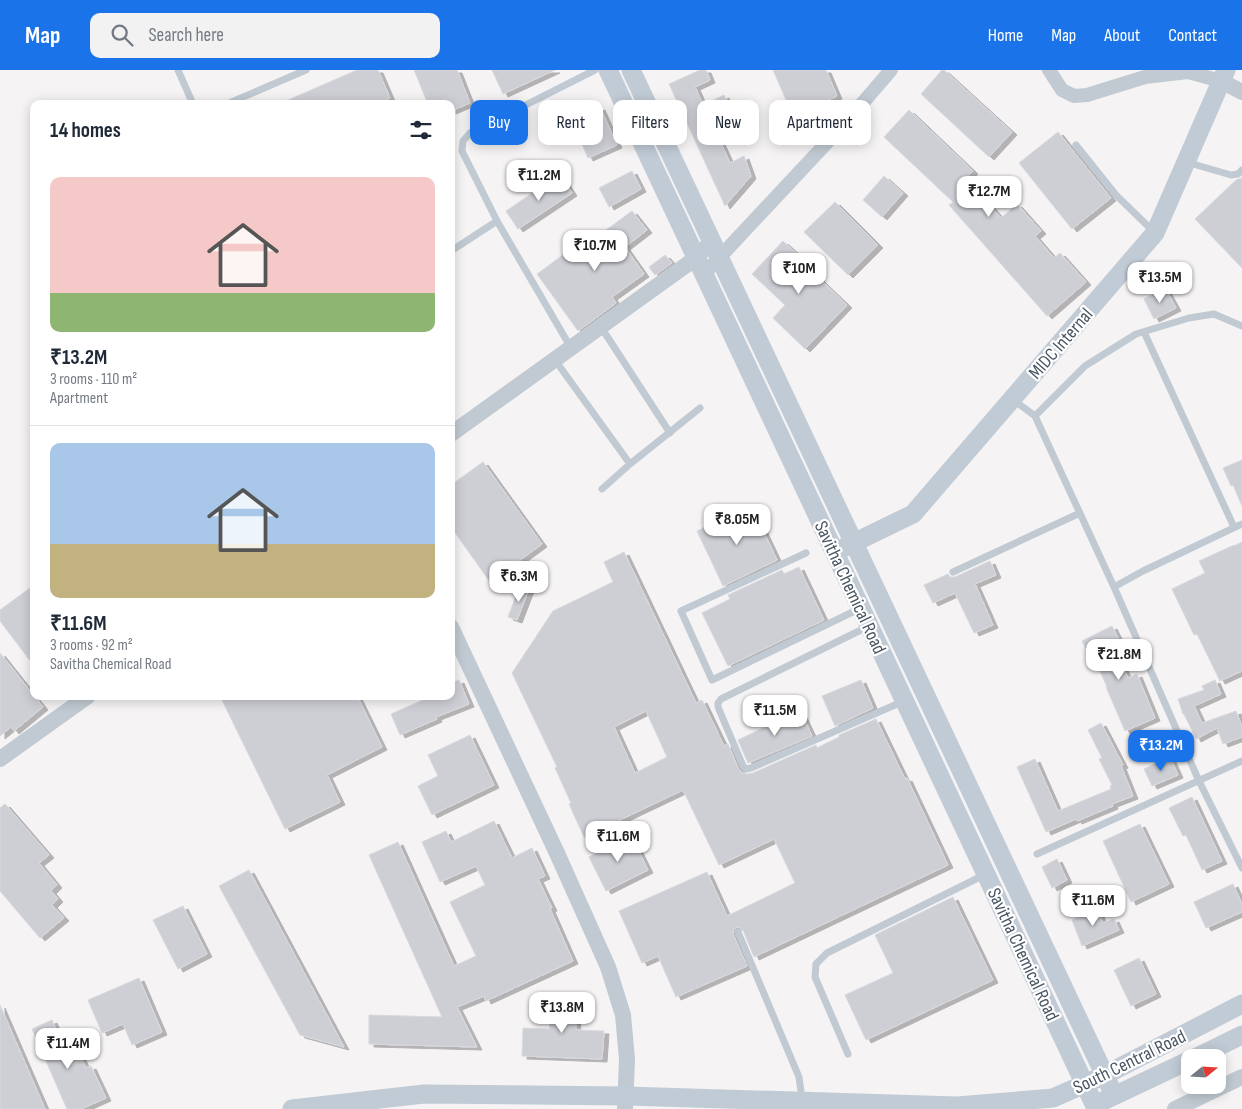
<!DOCTYPE html>
<meta charset="utf-8">
<style>
body{margin:0;font-family:"Sofia Sans Condensed",sans-serif;background:#f2f2f3;color:#1f2937;height:100vh;display:flex;flex-direction:column;font-size:19px;white-space:nowrap}
*{box-sizing:border-box;margin:0}
p{font-size:16px;color:#747a83}
.icon{flex:none;width:28px;height:28px;fill:none;stroke:currentColor;stroke-width:2;stroke-linecap:round;stroke-linejoin:round}
.map{position:relative;flex:1;overflow:hidden}
.drawer{position:absolute;left:30px;top:30px;width:425px;height:600px;display:flex;flex-direction:column;background:#fff;border-radius:10px;box-shadow:0 2px 12px #0003}
.drawer>*{flex:none}
.top-card{position:absolute;left:470px;top:30px;width:475px;height:45px;display:flex;gap:10px}
.needle{width:32px;rotate:72deg}
.buttons{position:absolute;left:1181px;top:979px;display:grid;gap:10px}
.buttons a{display:grid;place-items:center;width:45px;height:45px;border-radius:10px;background:#fff;box-shadow:0 2px 12px #0003;font-size:25px}
.price{position:absolute;translate:-50% -42px;padding:0 11px;border-radius:10px;background:#fff;color:#222;font-size:16px;line-height:32px;filter:drop-shadow(0 1px 2px #0008)}
.price::after{content:'';position:absolute;left:50%;top:30px;width:15px;height:11px;margin-left:-8px;background:inherit;clip-path:polygon(0 0,100% 0,50% 100%)}
.price.current{background:#1a73e8;color:#fff}
ul{padding:0;list-style:none}
li{display:grid;align-content:center;gap:10px;height:265px;padding:0 20px}
li+li{border-top:1px solid #e0e1e3}
li span{display:grid;place-items:center;height:155px;border-radius:10px;color:#555}
li>.icon{margin-inline-start:auto}
span .icon{width:90px;height:90px;fill:#fffc;stroke-width:1}
li b{font-size:21px}
h2{display:flex;justify-content:space-between;align-items:center;height:60px;padding:0 20px;font-size:21px}
.chip{padding:0 18px;border-radius:10px;background:#fff;box-shadow:0 2px 12px #0003;font-size:18px;line-height:45px}
.chip.current{background:#1a73e8;color:#fff}
header{display:flex;align-items:center;gap:30px;box-sizing:border-box;height:70px;padding:0 25px;background:#1a73e8;color:#fff}
header strong{font-size:24px}
nav{display:flex;gap:28px;margin-inline-start:auto;font-size:18px}
.search{width:350px;height:45px;background:#f2f2f3;display:flex;align-items:center;gap:12px;box-sizing:border-box;padding:0 18px;border-radius:10px;color:#747a83;font-size:19px}
.map>svg:first-child{display:block}
</style>
<header>
<strong>Map</strong>
<div class="search"><svg class="icon" aria-label="search" viewBox="0 0 24 24"><circle cx="10" cy="10" r="6"/><path d="M15 15l6 6"/></svg>Search here</div>
<nav><a>Home</a><a>Map</a><a>About</a><a>Contact</a></nav>
</header>
<div class="map">
<svg width="1242" height="1039" viewBox="0 0 1242 1039">
<defs>
<filter id="shadow"><feDropShadow dx="5" dy="3" stdDeviation="0" flood-color="#0004"/></filter>
</defs>
<rect width="100%" height="100%" fill="#f5f3f3"/>
<path fill="#cdcfd5" stroke="#d7d9de" fill-rule="evenodd" filter="url(#shadow)" d="M357 0H378L390 28 378 34H279Z
M414 0H457L470 33 451 41V34H428Z
M492 0H555L503 24Z
M700 0H706L710 10 695 17 703 35 724 25 739 58 718 67 730 93 744 86 751 106 725 136 669 14Z
M773 0H826L837 26 793 46Z
M942 0H944L1012 62 989 87 921 24Z
M600 37 617 75 588 88 571 49Z
M909 40 973 101 966 108 1001 148 1017 134 1041 161 1035 166 1054 188 1060 183 1086 212 1047 246 949 135 953 132 884 67Z
M1058 62 1111 128 1072 159 1019 93Z
M632 101 641 119 609 137 599 118Z
M560 104 572 123 518 159 506 141Z
M884 106 903 123 882 147 863 130Z
M1242 108V198L1195 149 1236 110Z
M835 132 878 175 848 205 804 162Z
M632 141 647 160 625 177 644 204 612 227 616 233 578 261 537 204 575 176 579 180Z
M783 171 804 190 802 192 847 235 805 279 773 248 785 235 752 204Z
M665 185 672 193 655 205 649 197Z
M1165 218 1176 238 1154 249 1144 229Z
M1242 390V436L1233 415 1231 416 1223 398Z
M483 392 542 474 490 512 451 457V415Z
M751 435 777 490 723 516 697 461Z
M1242 472V601L1220 611 1197 564 1194 565 1172 519 1205 503 1199 491 1234 475V476Z
M624 482 696 633 702 630 724 676 728 674 738 698 742 703 747 704 753 703 816 675 817 678 839 667V665L876 649 905 709 907 708 948 795 754 887 743 860 739 857H736L733 861V864L747 896 676 927 658 886 642 893 619 841 707 802 727 846 795 813 774 769 719 795 683 720 584 767 569 734 571 733 555 698 557 697 512 603 553 541 613 512 604 492ZM646 641 667 687 635 703 614 657Z
M990 491 996 505 975 514 993 555 974 563 955 523 933 533 924 515 948 504 950 507H955Z
M799 497 824 550 728 596 702 543 730 529 728 525 782 500 784 504Z
M34 515V596L0 551V540Z
M520 515 529 519 517 550 508 547Z
M1112 556 1120 572 1113 576 1128 608 1137 604 1155 648 1125 661 1106 617H1107L1093 586 1090 587 1082 571Z
M0 583 43 637 14 661 11 657 0 666Z
M459 610 469 634 436 647 437 649 400 665 391 644 432 626H451V613Z
M861 610 873 638 835 656 822 626Z
M1215 610 1221 624 1194 636 1202 653 1236 641 1242 657V667L1223 674 1217 658 1196 669 1184 644H1183L1178 629 1204 620 1202 616Z
M220 626H357L382 677 327 705 340 732 285 759Z
M800 640 812 666 748 693 738 670Z
M1101 653 1123 695 1121 696 1133 726 1112 734 1113 736 1077 751 1076 749 1046 762 1017 697 1035 689 1058 741 1111 719 1110 716 1112 715 1099 689 1102 688 1088 660Z
M470 665 494 715 432 745 418 716 438 706 428 685Z
M1170 687 1178 705 1152 716 1144 699Z
M1192 727 1222 791 1202 800 1186 765 1183 766 1169 738Z
M5 734 49 785 39 793 57 815 51 821 58 829 52 835 64 848 40 868 0 821V738Z
M494 751 512 788 532 778 545 806 538 809 552 838 550 839 573 891 486 931 484 926 457 937 477 977 369 974V945L442 947 369 785 398 772 454 896 476 886 450 832 485 815 476 796 440 812 422 772 446 761 451 772Z
M1140 754 1169 814 1131 832 1103 771Z
M631 766 648 800 606 821 589 787Z
M1057 789 1067 810 1052 818 1042 797Z
M249 800 344 977 300 965 219 816Z
M1233 814 1242 834V842L1206 858 1194 832Z
M953 827 993 910 866 970 845 925 893 903 875 865Z
M183 836 207 884 178 899 153 850Z
M1097 839 1103 853 1114 849 1119 860 1082 876 1072 850Z
M1139 888 1156 924 1131 936 1114 900Z
M139 908 162 962 132 975 123 954 102 963 88 930Z
M546 925 574 926 576 960 604 961 602 989 522 986 523 958 550 959Z
M0 935 45 1039H0Z
M52 950 67 984 77 979 86 998 91 996 106 1028 81 1039H67L32 959Z"/>
<g fill="none" stroke-linecap="round" stroke-linejoin="round">
<path stroke="#c1cad2" stroke-width="7" d="M178 0 193 34
M227 34 306 0
M1076 75 1116 125 1153 161
M1186 92 1231 105 1238 104 1242 100
M451 181 497 151
M601 257 670 363
M1144 262 1234 457
M571 278 497 151 462 81 463 71 470 63 595 0
M555 290 630 394
M1012 329 1035 346 1085 296 1136 264 1189 248 1214 244 1242 256
M1035 346 1114 517 1199 711 1242 798
M602 419 630 394 700 338
M806 483 681 541 712 610 861 538
M953 502 1080 443
M1114 517 1143 501 1242 454
M869 556 721 629 718 633V637L743 696 746 699 751 698 904 631
M1037 784 1242 691
M738 862 799 1007 802 1029
M848 984 815 907 816 894 827 883 986 804"/>
<path stroke="#c1cad2" stroke-width="14" d="M1049 0 1062 20 1074 26 1087 25 1145 7 1188 2 1221 11
M704 204 848 50 891 0"/>
<path stroke="#c1cad2" stroke-width="16" d="M1221 11 1242 22
M451 364 696 188 712 171
M451 557 556 781 608 897 623 945 627 989 625 1039
M0 689 88 626
M1175 1039 1242 1007"/>
<path stroke="#c1cbd6" stroke-width="19" d="M608 0 1094 1034
M631 0 1114 1025
M843 478 913 444 1155 163 1226 0
M1195 988 1242 965
M1103 1031 1190 990
M292 1039 424 1024 626 1026 957 1036 1053 1028 1105 1005 1242 934"/>
</g>
<g text-anchor="middle" stroke-width="4.5" stroke-linejoin="round" paint-order="stroke">
<g font-size="19" fill="#4a5661" stroke="#fff">
<text transform="translate(1060 273) rotate(-49)" y="7">MIDC Internal</text>
<text transform="translate(851 517) rotate(65)" y="7">Savitha Chemical Road</text>
<text transform="translate(1024 884) rotate(65)" y="7">Savitha Chemical Road</text>
<text transform="translate(1129 991) rotate(-26)" y="7">South Central Road</text>
</g>
</g>
</svg>
<div class="buttons">
<a><svg class="needle" viewBox="-14 -14 28 28"><path d="M0-13l5 13h-10z" fill="#e53935"/><path d="M0 13l5-13h-10z" fill="#747a83"/></svg></a>
</div>
<b class="price" style="left:539px;top:132px">₹11.2M</b>
<b class="price" style="left:989px;top:148px">₹12.7M</b>
<b class="price" style="left:595px;top:202px">₹10.7M</b>
<b class="price" style="left:799px;top:225px">₹10M</b>
<b class="price" style="left:1160px;top:234px">₹13.5M</b>
<b class="price" style="left:737px;top:476px">₹8.05M</b>
<b class="price" style="left:519px;top:533px">₹6.3M</b>
<b class="price" style="left:1119px;top:611px">₹21.8M</b>
<b class="price" style="left:775px;top:667px">₹11.5M</b>
<b class="price current" style="left:1161px;top:702px">₹13.2M</b>
<b class="price" style="left:618px;top:793px">₹11.6M</b>
<b class="price" style="left:1093px;top:857px">₹11.6M</b>
<b class="price" style="left:562px;top:964px">₹13.8M</b>
<b class="price" style="left:68px;top:1000px">₹11.4M</b>
<div class="top-card">
<a class="chip current">Buy</a>
<a class="chip">Rent</a>
<a class="chip">Filters</a>
<a class="chip">New</a>
<a class="chip">Apartment</a>
</div>
<section class="drawer">
<h2>14 homes<svg class="icon" aria-label="filters" viewBox="0 0 24 24"><path d="M4 7h16M4 17h16"/><circle cx="9" cy="7" r="2"/><circle cx="15" cy="17" r="2"/></svg></h2>
<ul>
<li><span style="background:linear-gradient(#f6c9c9 75%,#8fb573 0)"><svg class="icon" aria-label="home" viewBox="0 0 24 24"><path d="M3 11l9-7 9 7M6 9v11h12V9"/></svg></span><div><b>₹13.2M</b><p>3 rooms · 110 m²</p><p>Apartment</p></div></li>
<li><span style="background:linear-gradient(#a9c7e8 65%,#c2b280 0)"><svg class="icon" aria-label="home" viewBox="0 0 24 24"><path d="M3 11l9-7 9 7M6 9v11h12V9"/></svg></span><div><b>₹11.6M</b><p>3 rooms · 92 m²</p><p>Savitha Chemical Road</p></div></li>
</ul>
</section>
</div>
